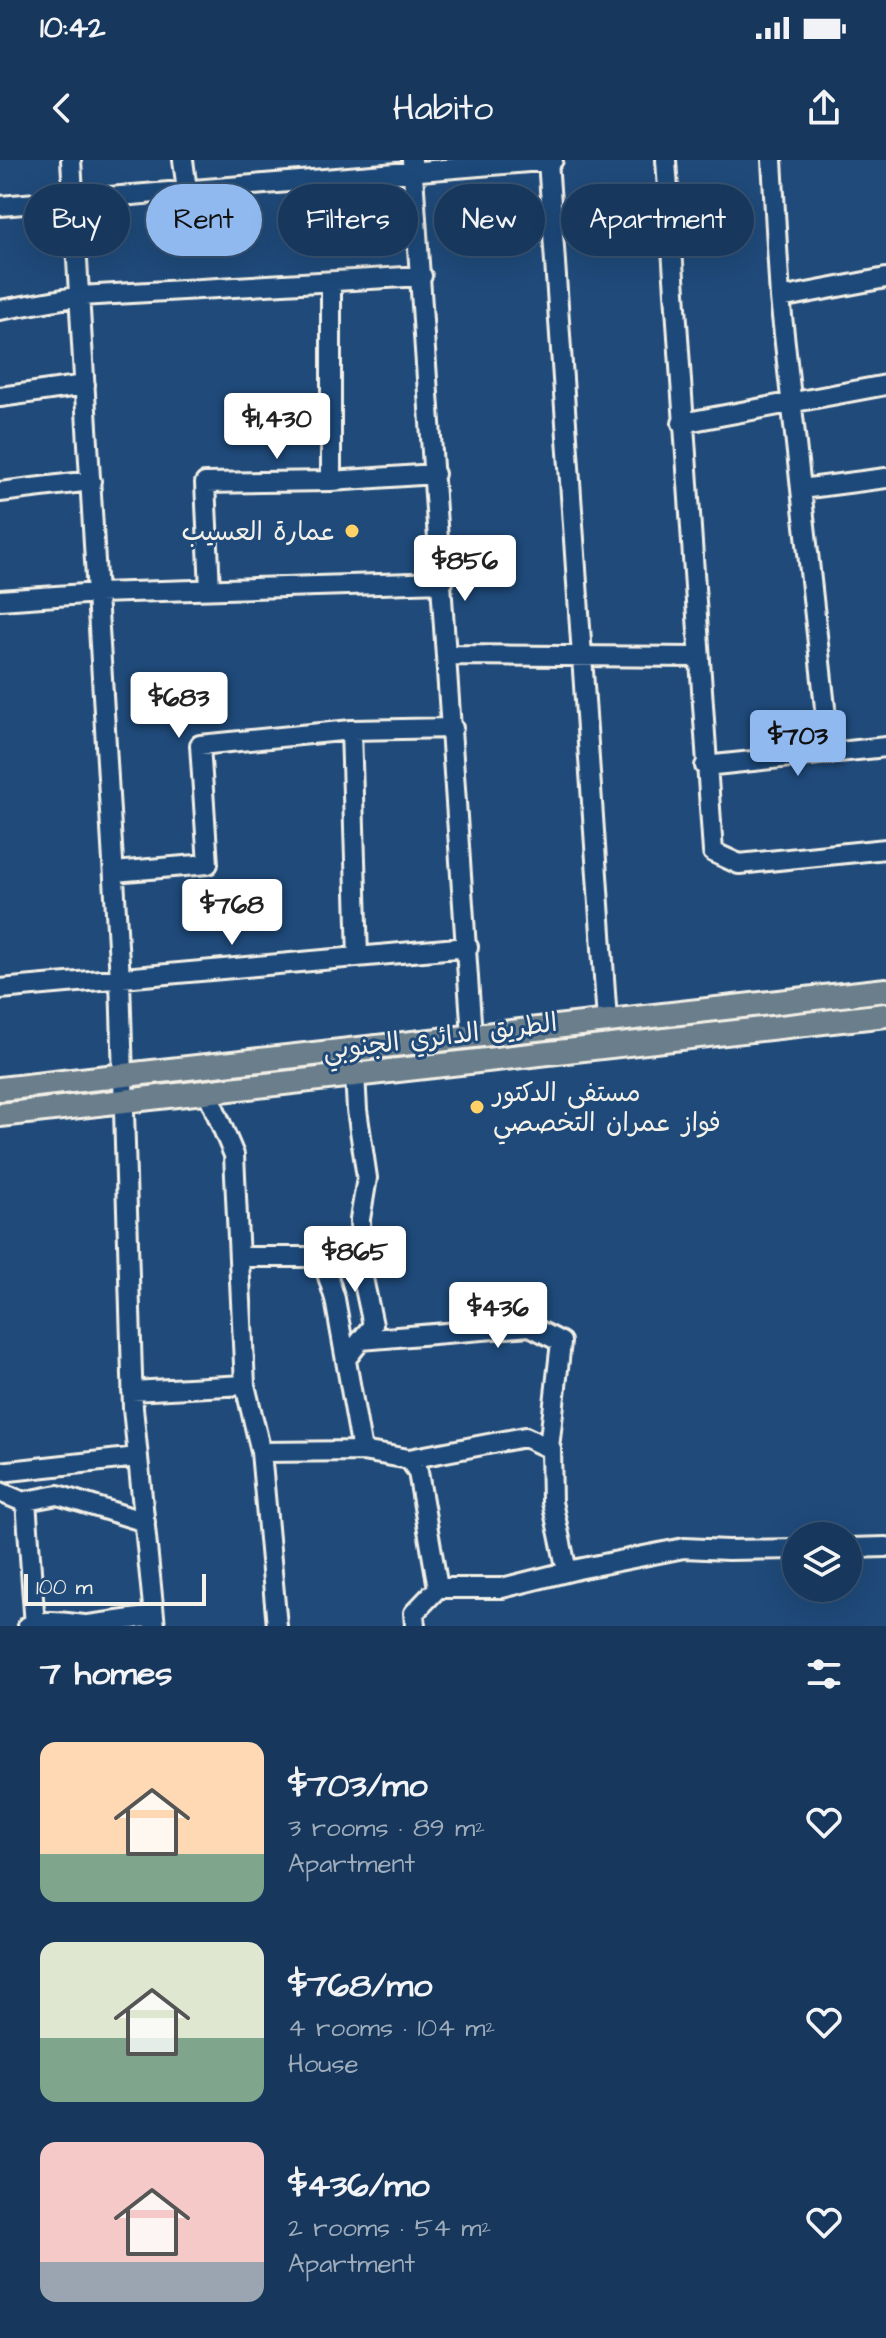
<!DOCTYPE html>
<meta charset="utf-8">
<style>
body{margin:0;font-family:"Architects Daughter","Playpen Sans Arabic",sans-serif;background:#244365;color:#f1f3f6;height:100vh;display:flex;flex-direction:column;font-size:30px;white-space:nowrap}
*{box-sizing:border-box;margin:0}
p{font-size:26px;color:#9eacbb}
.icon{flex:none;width:44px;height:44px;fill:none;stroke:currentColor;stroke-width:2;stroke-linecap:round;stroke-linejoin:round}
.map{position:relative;height:1466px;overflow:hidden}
.drawer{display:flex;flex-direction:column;background:#17385c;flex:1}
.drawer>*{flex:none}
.top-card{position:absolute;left:24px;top:24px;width:838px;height:72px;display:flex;gap:16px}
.controls{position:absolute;left:782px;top:1362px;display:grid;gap:16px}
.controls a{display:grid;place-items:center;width:80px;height:80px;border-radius:50%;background:#17385c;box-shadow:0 8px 32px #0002,0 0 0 2px #365272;font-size:40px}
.scale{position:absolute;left:24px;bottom:20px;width:182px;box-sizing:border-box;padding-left:8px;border:4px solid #f4f1e8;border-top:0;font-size:22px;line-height:28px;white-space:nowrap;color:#f4f1e8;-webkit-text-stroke:6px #1f4a7a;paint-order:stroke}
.price{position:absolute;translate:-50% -68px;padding:0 18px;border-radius:8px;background:#fff;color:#222;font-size:26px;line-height:52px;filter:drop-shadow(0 2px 4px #0008)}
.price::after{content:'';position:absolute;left:50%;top:48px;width:24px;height:18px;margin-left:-12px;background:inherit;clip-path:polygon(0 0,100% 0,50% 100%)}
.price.current{background:#90b9f0;color:#111}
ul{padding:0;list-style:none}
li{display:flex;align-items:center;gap:24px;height:200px;padding:0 40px}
li span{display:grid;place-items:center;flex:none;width:224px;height:160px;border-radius:16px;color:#555}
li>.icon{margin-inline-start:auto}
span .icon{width:96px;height:96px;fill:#fffc;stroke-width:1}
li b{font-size:34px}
h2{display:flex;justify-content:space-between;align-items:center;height:96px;padding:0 40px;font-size:34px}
.chip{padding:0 28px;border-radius:36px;background:#17385c;box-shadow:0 8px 32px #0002,0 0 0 2px #365272;font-size:28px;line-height:72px}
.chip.current{background:#90b9f0;color:#111}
.status{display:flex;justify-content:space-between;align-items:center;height:56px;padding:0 40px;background:#17385c;direction:ltr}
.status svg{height:22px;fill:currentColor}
header{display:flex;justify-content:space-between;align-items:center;height:104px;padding:0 40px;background:#17385c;font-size:36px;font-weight:600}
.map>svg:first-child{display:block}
</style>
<div class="status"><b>10:42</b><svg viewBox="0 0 49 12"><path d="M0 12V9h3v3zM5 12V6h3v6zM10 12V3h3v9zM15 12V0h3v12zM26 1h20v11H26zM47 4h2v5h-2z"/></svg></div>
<header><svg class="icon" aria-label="back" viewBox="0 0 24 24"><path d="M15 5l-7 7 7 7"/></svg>Habito<svg class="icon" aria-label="share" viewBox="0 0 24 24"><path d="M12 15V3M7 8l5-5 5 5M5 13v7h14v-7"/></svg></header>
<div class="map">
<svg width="886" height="1466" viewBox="0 0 886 1466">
<rect width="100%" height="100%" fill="#1f4a7a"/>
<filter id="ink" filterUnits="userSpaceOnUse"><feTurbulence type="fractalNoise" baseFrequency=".0125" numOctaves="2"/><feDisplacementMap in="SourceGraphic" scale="16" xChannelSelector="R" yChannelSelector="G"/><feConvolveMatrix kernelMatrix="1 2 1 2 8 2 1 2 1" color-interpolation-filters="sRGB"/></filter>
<g filter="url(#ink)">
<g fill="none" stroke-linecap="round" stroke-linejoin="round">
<defs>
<path id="minor" d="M71 0 120 819 133 1248 155 1466
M183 0 187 30
M412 0 472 876
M548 0 607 861
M666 0 713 692 739 704 886 689
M772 0 780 138
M0 46 553 0
M0 150 80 136 422 116
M0 237 85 225
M682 263 886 225
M331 321 435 314
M801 329 886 318
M0 332 91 321
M210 429 205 323 331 321V122
M0 440 98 433 443 422
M448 495 698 497
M830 593 780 138 886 118
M705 606 886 587
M114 712 208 704 200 585 351 570
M358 797 351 570 453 568
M0 829 468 787
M207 931 234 995 245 1225 261 1292 277 1466
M239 1097H322L335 1139 362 1291
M361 1180 530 1166 561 1182 549 1288
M346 1199 373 1165 361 1109 360 1059 367 1018 357 950 355 914
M132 1231 245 1225
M261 1292 362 1291 409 1299 418 1312 438 1428
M409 1299 525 1277 551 1289 552 1342 567 1411
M0 1312 138 1297
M0 1332 26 1343
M848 1388 886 1387
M28 1466C45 1459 67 1463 85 1465
M35 1466 26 1341 58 1335 145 1362
M81 1466 154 1456
M415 1466 414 1453 438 1428H502L578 1409 684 1388 728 1390 796 1389"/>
<path id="major" d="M0 929 886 830
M0 955 886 855"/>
</defs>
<use href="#minor" stroke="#f4f1e8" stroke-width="24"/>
<use href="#major" stroke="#f4f1e8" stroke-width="28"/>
<use href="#minor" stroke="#1f4a7a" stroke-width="18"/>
<use href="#major" stroke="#6b7e8b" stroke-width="22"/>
</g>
</g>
<g fill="#ffd166" stroke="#1f4a7a" stroke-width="3">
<circle cx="352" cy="371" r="8"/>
<circle cx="477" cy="947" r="8"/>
</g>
<g text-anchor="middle" stroke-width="6" stroke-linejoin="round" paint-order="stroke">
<g font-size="26" fill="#f4f1e8" stroke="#1f4a7a" text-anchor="end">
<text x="336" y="380">عمارة العسيب</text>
<text x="493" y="941" text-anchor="start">مستفى الدكتور<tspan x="493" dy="30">فواز عمران التخصصي</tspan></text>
</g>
<g font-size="26" fill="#f4f1e8" stroke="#1f4a7a">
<text transform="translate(440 876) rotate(-7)" y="9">الطريق الدائري الجنوبي</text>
</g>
</g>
</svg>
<div class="controls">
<a><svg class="icon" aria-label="layers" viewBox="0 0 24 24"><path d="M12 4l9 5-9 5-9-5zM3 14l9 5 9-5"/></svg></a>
</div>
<div class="scale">100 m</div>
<b class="price" style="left:277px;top:301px">$1,430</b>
<b class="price" style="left:465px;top:443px">$856</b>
<b class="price" style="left:179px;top:580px">$683</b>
<b class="price current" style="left:798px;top:618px">$703</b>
<b class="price" style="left:232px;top:787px">$768</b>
<b class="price" style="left:355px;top:1134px">$865</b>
<b class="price" style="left:498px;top:1190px">$436</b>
<div class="top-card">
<a class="chip">Buy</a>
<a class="chip current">Rent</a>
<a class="chip">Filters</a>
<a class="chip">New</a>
<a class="chip">Apartment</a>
</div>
</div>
<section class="drawer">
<h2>7 homes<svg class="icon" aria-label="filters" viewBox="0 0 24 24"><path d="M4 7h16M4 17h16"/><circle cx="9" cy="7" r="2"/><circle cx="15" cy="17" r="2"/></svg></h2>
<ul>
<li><span style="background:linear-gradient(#ffd9b3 70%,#7fa58c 0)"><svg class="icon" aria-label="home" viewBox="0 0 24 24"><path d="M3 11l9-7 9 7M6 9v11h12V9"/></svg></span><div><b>$703/mo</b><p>3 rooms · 89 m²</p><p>Apartment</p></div><svg class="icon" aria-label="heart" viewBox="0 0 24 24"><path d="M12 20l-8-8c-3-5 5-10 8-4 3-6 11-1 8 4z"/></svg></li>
<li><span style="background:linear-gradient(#dfe7d0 60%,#7fa58c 0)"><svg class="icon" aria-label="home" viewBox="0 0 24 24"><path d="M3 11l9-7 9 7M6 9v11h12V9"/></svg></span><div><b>$768/mo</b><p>4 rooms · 104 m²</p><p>House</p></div><svg class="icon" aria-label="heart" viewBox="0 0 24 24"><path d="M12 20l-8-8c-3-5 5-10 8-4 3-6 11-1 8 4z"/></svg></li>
<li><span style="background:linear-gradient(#f6c9c9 75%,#9aa5b1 0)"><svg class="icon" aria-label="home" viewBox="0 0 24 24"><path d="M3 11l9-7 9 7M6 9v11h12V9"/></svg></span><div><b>$436/mo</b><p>2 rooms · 54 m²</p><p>Apartment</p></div><svg class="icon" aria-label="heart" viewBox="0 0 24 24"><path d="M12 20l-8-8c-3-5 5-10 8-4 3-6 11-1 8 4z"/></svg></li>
</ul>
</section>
